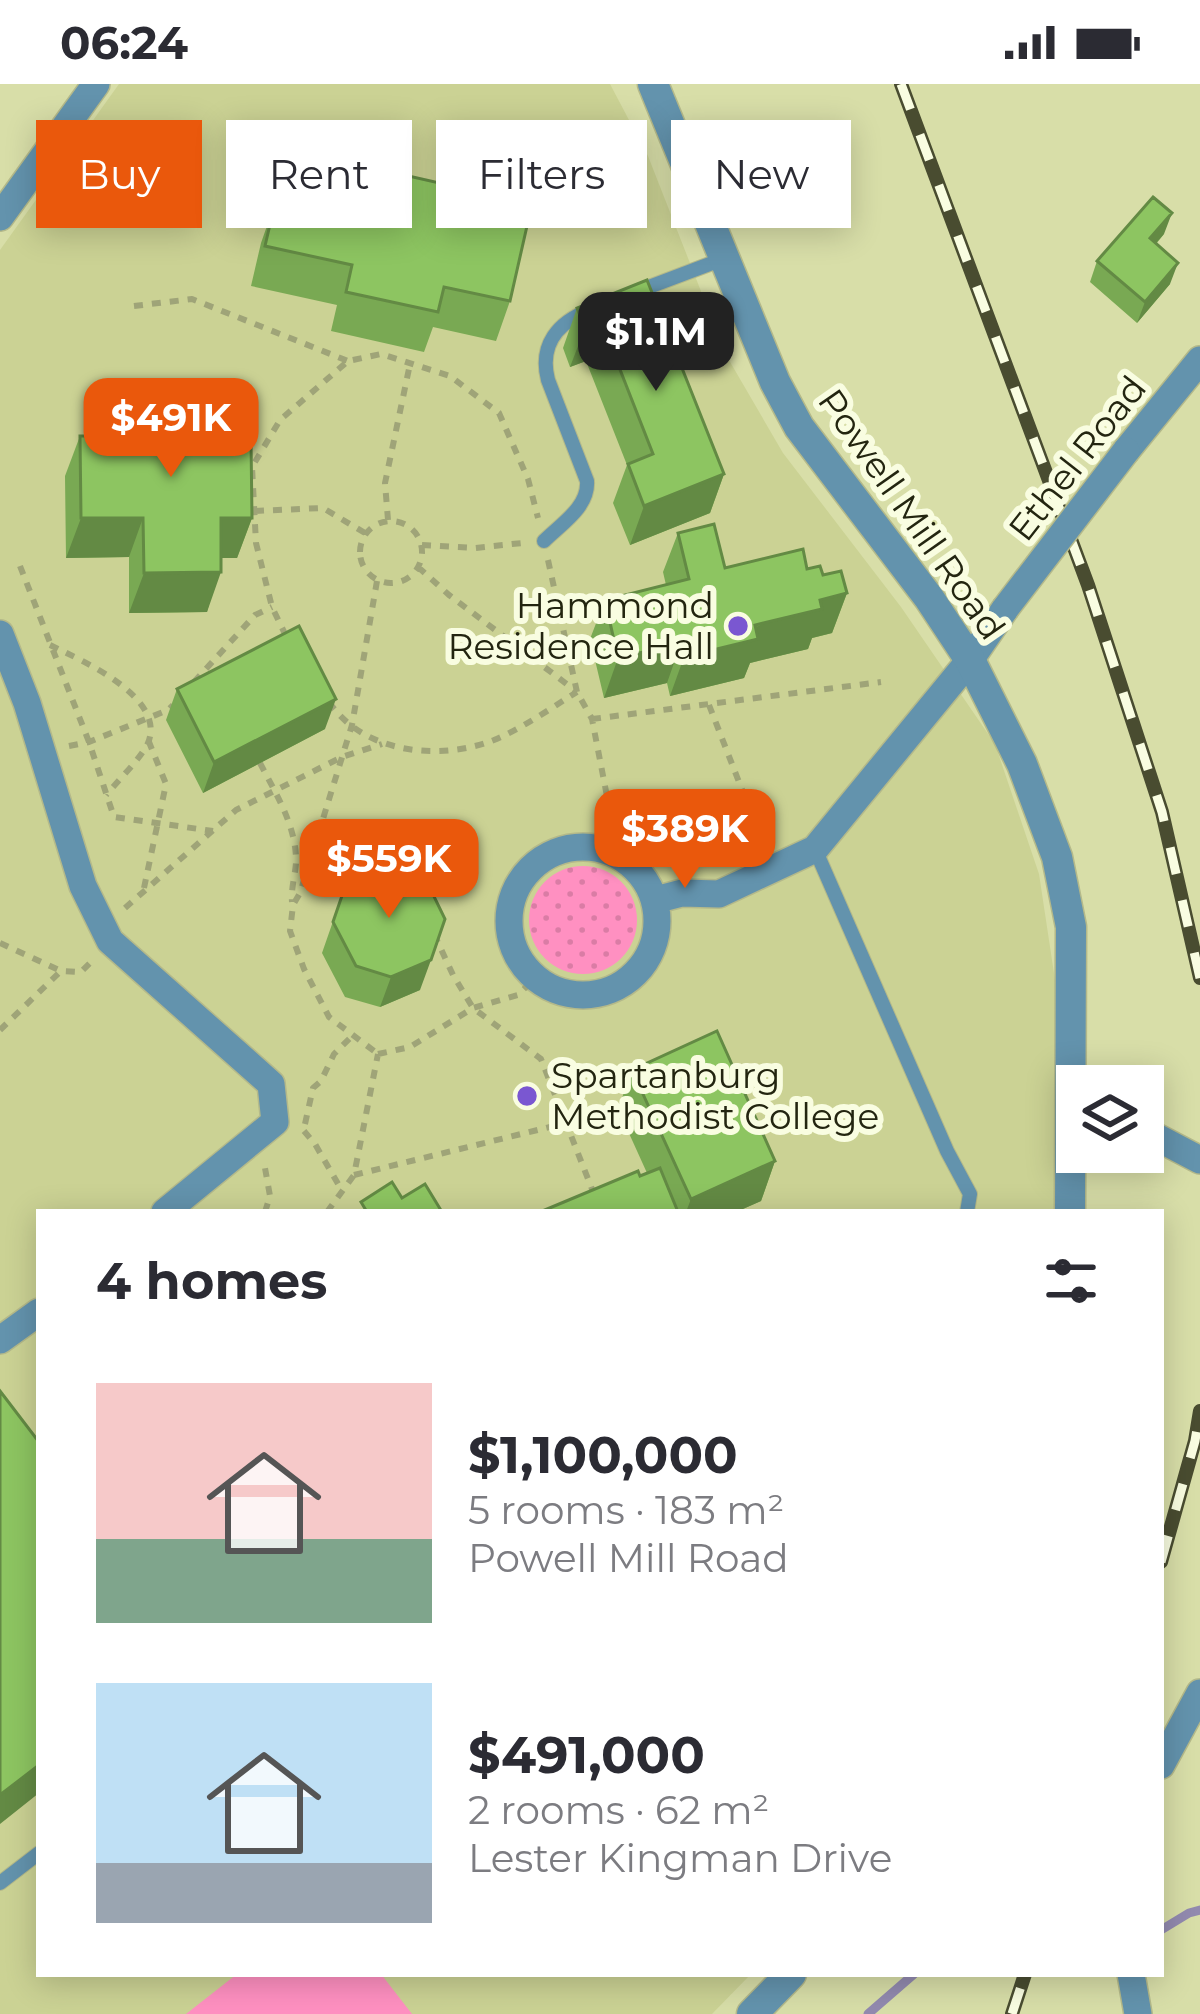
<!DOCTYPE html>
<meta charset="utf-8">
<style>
body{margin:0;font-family:Montserrat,sans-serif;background:#f2f2f3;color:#2b2b33;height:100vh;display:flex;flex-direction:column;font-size:45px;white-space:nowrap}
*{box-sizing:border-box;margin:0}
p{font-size:39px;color:#7c7c81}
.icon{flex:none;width:66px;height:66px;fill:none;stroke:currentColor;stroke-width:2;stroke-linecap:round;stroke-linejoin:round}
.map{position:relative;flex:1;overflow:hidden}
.details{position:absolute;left:36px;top:1125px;width:1128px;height:768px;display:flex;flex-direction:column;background:#fff;border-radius:0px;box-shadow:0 6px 30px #0003}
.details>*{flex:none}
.banner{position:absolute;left:36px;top:36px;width:1128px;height:108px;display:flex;gap:24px}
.tools{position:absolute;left:1056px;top:981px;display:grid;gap:24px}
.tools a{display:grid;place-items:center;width:108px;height:108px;border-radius:0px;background:#fff;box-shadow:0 6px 30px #0003;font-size:60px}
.price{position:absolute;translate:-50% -102px;padding:0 27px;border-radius:24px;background:#ea580c;color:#fff;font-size:39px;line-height:78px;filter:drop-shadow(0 3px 6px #0008)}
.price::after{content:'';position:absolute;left:50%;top:72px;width:36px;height:27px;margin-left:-18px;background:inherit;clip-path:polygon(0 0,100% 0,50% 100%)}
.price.current{background:#222;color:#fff}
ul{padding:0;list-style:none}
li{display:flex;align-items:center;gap:36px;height:300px;padding:0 60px}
li span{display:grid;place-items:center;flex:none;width:336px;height:240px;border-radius:0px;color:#555}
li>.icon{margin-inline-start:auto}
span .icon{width:144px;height:144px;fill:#fffc;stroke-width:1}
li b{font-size:51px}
h2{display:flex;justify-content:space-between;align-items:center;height:144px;padding:0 60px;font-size:51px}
.chip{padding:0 42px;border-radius:0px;background:#fff;box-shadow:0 6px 30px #0003;font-size:42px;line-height:108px}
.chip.current{background:#ea580c;color:#fff}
.status{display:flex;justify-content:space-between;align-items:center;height:84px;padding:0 60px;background:#fff;direction:ltr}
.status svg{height:33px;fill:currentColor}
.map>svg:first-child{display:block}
</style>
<div class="status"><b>06:24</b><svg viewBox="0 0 49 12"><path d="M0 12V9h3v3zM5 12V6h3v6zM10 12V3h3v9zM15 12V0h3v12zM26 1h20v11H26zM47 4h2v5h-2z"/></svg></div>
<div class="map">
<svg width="1200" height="1930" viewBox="0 0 1200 1930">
<defs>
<pattern id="grass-dots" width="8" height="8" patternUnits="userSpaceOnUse" patternTransform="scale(3)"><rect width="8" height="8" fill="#ff90c1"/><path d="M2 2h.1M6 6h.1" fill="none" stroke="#da7ca5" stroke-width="1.8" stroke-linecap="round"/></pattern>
</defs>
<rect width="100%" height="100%" fill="#d8dea8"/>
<path fill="#cbd294" d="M119 0H610L648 72 726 271 783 369 901 523 995 660 1039 790 1055 896 1054 1128H39V1890H751L712 1930H0V166Z"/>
<path fill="url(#grass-dots)" d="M529 836a54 54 0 1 1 108 0a54 54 0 1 1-108 0Z"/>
<path fill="#ff90c1" d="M237 1890H381L412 1930H186Z"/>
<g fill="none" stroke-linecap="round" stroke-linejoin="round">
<path stroke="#928aaf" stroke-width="9" d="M1161 1846 1189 1829 1200 1826
M868 1930 914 1890"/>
<defs>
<path id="service" d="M633 209 723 175
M544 457C561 440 589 423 587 397L548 296C539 261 558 238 590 226
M815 765 947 1067 970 1110 967 1128
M0 1799 39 1769"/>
<path id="minor" d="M0 133 96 0
M1126 367 1200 276
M0 550 27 619 83 802 110 857 271 1000 275 1038 165 1128
M509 837a74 74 0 1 1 148 0a74 74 0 1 1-148 0Z
M655 816 682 809 719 810 815 765 970 576 1005 525
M1143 1046 1200 1076
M0 1256 39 1228
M1161 1681 1200 1609
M1131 1890 1138 1930"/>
<path id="tertiary" d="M653 0 775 298 799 343 929 514 970 576 1022 680 1057 773 1071 843 1070 1128
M752 1930 791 1890"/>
</defs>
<use href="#service" stroke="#b4b98a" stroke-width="16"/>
<use href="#minor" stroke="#b4b98a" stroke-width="30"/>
<use href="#tertiary" stroke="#b4b98a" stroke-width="33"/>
<path stroke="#9fa478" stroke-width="6" stroke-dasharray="9 9" stroke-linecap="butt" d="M134 222 192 215 348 277
M255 427 323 424 365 449
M388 436 385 399 410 280
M360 468a31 31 0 1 1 62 0a31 31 0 1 1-62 0Z
M422 461 475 464 522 459
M548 476 577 608 592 635 612 738 605 766
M20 482 89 658 114 733 213 747
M418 483 449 511 576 607
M377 497 352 641 300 809 293 821 290 847 304 885 329 933 378 970
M286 552 272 523 256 459 252 383 280 336 348 277 381 270 450 292 499 329 528 395 538 434
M50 561C81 576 167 613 148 659 142 673 116 699 106 711
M194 598 255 531 272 523
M329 618C364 670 440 677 494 656 523 644 551 624 577 608
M709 621 762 757
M592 635 881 598
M69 662 89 658 168 626 173 621
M260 679C276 710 297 743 296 779 295 792 291 804 292 818
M144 804 166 700 149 658
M125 824 236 726 342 673 382 660
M434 850 453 891 473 924 541 975 601 1128
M0 859 61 887 81 888 94 875
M0 946 61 887
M378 970 410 963 473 924 518 911 536 893
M305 1040 313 1004 321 997 334 970 353 951
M304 1047 315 1060 341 1105
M354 1091 566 1039
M265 1128 270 1112 265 1084
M327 1128 354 1091 378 970"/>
<use href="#service" stroke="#6393ad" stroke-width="14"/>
<use href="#minor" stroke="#6393ad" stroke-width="27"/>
<use href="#tertiary" stroke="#6393ad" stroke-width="30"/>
<defs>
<path id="rail" d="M901 0 1088 501 1162 728 1200 894
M1161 1478 1195 1357 1200 1327
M1012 1930 1025 1890"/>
</defs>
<use href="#rail" stroke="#494c30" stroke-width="14"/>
<use href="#rail" stroke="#f9fde1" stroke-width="9" stroke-dasharray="27" stroke-linecap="butt"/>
<defs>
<path id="minor-bridge" d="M1005 525 1126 367"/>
</defs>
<use href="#minor-bridge" stroke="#b4b98a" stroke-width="30" stroke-linecap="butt"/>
<use href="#minor-bridge" stroke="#6393ad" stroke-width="27"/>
</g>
<path fill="#79a953" d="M307 69 510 217 496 257 433 243 424 268 331 247 337 221 251 202 261 159 275 119 290 122Z
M1164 150 1156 160 1170 200 1137 239 1090 198 1097 177Z
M647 196 724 390 710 429 630 461 613 419 627 381 586 277 570 283 563 264 577 224Z
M143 306 221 357 252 434 237 474H221L207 528 129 529V473L66 474 65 392 80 352H129V346Z
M678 449 725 484 807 485 823 491 847 509 832 549 812 554 808 565 750 579 744 594 670 612 667 599 604 614 590 555 605 516 666 501 663 488Z
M177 605 325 645 203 709 166 636Z
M346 800 420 906 380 923 345 913 322 869Z
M632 986 775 1077 761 1117 736 1128H540L647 1089 618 1025Z"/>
<path fill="#638a44" d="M1172 129 1164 150 1142 175 1150 154Z
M1178 179 1170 200 1137 239 1145 218Z
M601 237 586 277 570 283 585 244Z
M724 390 710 429 630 461 644 422Z
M81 434H143L129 473 66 474Z
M221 434H252L237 474H206Z
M221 488 207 528 129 529 144 489Z
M847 509 832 549 812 554 808 565 750 579 744 594 670 612 684 573 820 516Z
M681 559 667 599 604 614 618 574Z
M336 615 325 645 203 709 214 678Z
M431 876 420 906 380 923 391 893Z
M775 1077 761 1117 736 1128H686L691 1115Z
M39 1681V1709L0 1740V1711Z"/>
<path fill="#8dc561" stroke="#638a44" stroke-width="3" d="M307 69 532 120 510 217 444 203 438 228 346 208 352 181 265 162 275 119 296 123Z
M1153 113 1172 129 1150 154 1178 179 1145 218 1097 177Z
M647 196 724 390 644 422 628 380 653 370 601 237 585 244 577 224Z
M220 305 221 357H251L252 434H221V488L144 489 143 434H81L80 352H143V306Z
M714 440 725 484 803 465 807 485 820 482 823 491 841 487 847 509 820 516 822 525 755 541 758 555 684 573 681 559 618 574 605 516 689 495 678 449Z
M299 542 336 615 214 678 177 605Z
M388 782 426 796 445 835 431 876 391 893 356 882 333 838 346 800Z
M717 947 775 1077 691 1115 632 986Z
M660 1084 678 1128H540L638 1087 640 1092Z
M392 1098 402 1114 425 1100 442 1128H367L361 1118Z
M0 1307 39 1358V1681L0 1711Z"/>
<g fill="#7a57d1" stroke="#f9fde1" stroke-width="4.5">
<circle cx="738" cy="542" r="12"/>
<circle cx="527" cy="1012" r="12"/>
</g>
<g text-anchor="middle" stroke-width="12" stroke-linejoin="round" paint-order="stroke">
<g font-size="36" fill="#232510" stroke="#f9fde1">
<text transform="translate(1077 374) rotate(-52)" y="13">Ethel Road</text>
<text transform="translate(912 430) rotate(55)" y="13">Powell Mill Road</text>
</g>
<g font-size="36" fill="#232510" stroke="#f9fde1" text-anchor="end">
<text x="714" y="534">Hammond<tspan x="714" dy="41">Residence Hall</tspan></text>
<text x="551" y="1004" text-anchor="start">Spartanburg<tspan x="551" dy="41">Methodist College</tspan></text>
</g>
</g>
</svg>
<div class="tools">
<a><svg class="icon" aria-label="layers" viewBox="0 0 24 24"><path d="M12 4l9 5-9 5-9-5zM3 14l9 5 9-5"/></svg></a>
</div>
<b class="price current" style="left:656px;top:310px">$1.1M</b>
<b class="price" style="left:171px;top:396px">$491K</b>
<b class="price" style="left:685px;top:807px">$389K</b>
<b class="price" style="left:389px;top:837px">$559K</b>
<div class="banner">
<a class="chip current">Buy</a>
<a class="chip">Rent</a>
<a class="chip">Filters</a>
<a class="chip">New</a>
</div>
<section class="details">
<h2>4 homes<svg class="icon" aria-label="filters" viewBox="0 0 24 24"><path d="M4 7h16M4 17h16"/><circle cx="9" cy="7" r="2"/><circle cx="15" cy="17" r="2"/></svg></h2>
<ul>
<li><span style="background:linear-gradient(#f6c9c9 65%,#7fa58c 0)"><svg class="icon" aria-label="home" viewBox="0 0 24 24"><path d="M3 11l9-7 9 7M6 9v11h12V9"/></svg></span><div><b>$1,100,000</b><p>5 rooms · 183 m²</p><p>Powell Mill Road</p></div></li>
<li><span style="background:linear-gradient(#bfe0f5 75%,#9aa5b1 0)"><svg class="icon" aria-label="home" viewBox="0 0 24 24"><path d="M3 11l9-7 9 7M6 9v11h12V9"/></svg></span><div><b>$491,000</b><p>2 rooms · 62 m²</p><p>Lester Kingman Drive</p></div></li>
</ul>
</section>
</div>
